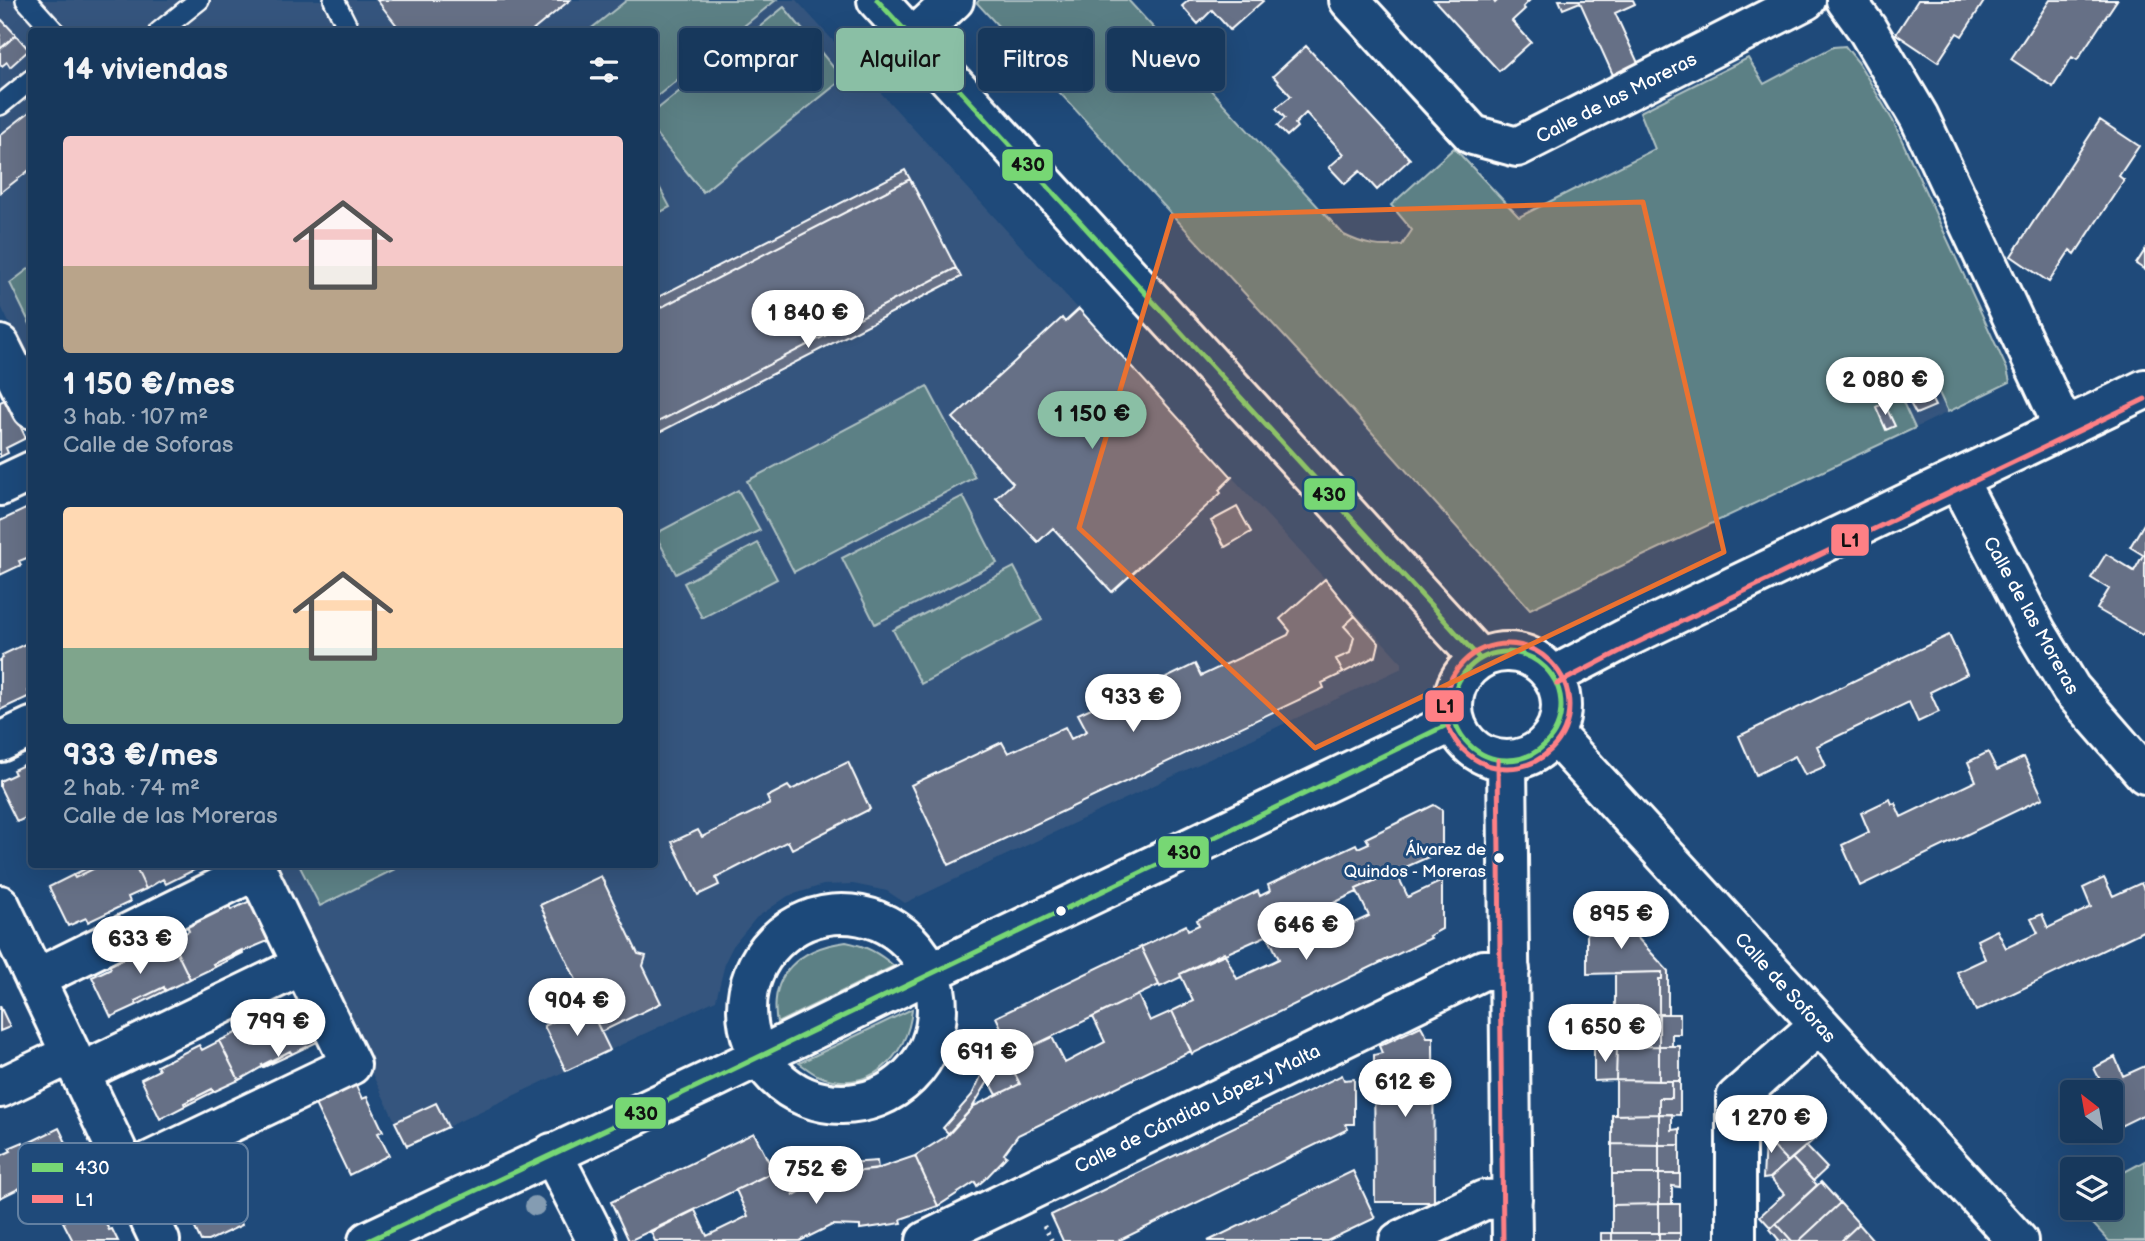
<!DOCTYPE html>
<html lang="es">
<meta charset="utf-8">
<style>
body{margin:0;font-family:"Balsamiq Sans",sans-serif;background:#203f62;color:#f1f3f6;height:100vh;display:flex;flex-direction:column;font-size:26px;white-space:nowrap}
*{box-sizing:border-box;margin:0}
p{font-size:23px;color:#9eacbb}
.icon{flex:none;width:38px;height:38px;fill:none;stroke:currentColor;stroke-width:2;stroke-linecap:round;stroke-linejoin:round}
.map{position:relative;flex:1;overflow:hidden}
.side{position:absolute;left:28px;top:28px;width:630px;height:840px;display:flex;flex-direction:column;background:#17385c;border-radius:7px;box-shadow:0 7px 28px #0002,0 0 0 2px #365272}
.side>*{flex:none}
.guide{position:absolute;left:679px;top:28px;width:665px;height:63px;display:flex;gap:14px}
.needle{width:46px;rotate:329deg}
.buttons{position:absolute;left:2060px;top:1080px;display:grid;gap:14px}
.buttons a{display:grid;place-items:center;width:63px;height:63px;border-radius:7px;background:#17385c;box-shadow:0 7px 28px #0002,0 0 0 2px #365272;font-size:35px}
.price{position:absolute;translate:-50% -60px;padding:0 16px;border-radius:24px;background:#fff;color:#222;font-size:23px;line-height:46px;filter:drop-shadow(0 2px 4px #0008)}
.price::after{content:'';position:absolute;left:50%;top:42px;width:21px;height:16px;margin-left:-10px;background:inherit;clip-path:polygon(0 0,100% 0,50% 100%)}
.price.selected{background:#8abfa5;color:#111}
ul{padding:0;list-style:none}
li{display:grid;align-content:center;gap:14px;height:371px;padding:0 35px}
li span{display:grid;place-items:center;height:217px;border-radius:7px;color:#555}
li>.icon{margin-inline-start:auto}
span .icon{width:126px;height:126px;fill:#fffc;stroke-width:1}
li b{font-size:30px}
h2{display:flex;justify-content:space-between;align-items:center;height:84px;padding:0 35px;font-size:30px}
.tag{padding:0 24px;border-radius:7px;background:#17385c;box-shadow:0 7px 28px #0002,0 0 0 2px #365272;font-size:24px;line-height:63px}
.tag.selected{background:#8abfa5;color:#111}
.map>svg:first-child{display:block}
</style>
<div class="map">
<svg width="2145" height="1241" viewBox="0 0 2145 1241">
<rect width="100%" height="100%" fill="#1f4a7a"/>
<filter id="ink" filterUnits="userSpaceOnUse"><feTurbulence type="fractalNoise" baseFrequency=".0143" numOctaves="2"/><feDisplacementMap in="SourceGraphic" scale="14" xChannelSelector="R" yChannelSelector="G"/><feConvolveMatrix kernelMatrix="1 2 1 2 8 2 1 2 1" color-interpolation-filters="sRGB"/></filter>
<g filter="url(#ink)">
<path fill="#34557e" d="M0 0H796L1402 663V668L905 903 887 891 853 884 823 885 788 896 756 918 733 946 726 960 716 1000 407 1146 271 865 654 864V32H32L31 369 0 304Z
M1935 382 1948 412 1915 428 1901 398Z"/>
<path fill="#5c8085" stroke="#aec0c2" stroke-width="2" d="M627 0H776L655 98 654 32 588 31Z
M979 0H1128L1344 235C1364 245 1380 248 1402 245L1412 230 1391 205 1454 148 1519 217 1655 149 1640 112 1748 58 1764 84 1833 47 1845 46 1858 62 1893 121 2007 369 2010 382 1948 412 1934 382 1901 398 1915 428 1530 609 1342 399 977 3Z
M784 7 843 79 703 192 655 133V111Z
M655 179 670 207 655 215H654Z
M31 267V326L10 283Z
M927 386 975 477 794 572 747 481Z
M738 490 760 530 676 574 655 534Z
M963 496 997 563 875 624 842 558Z
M758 543 777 579 702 618 684 583Z
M1014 567 1042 620 921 684 893 630Z
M299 865H403L320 906Z
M846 942C866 946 879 953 894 966L777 1023C768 974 800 948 846 942Z
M912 1009C908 1058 867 1097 817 1075 811 1072 805 1067 799 1063Z
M2145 1161V1241H2109L2078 1208H2110L2111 1179Z"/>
<path fill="#667086" stroke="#fff" stroke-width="2" d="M377 0H570L531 32H402Z
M1189 0H1262L1263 1 1230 30 1212 10 1198 24 1182 6Z
M1434 0H1493L1495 3 1498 0H1530L1523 7 1525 9 1512 21 1531 42 1499 71Z
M1559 0H1633L1635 4 1615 13 1638 63 1613 75 1580 2 1563 9Z
M1918 0H1985L1962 36 1957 33 1938 62 1896 34Z
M2050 0H2117L2077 60 2072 57 2053 87 2011 59Z
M2 20 16 35 0 49V22Z
M16 35 29 50 10 67 7 62 2 66 0 64V49Z
M1306 46 1410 159 1377 190 1360 171 1345 184 1329 167 1344 154 1306 113 1295 124 1297 127 1287 136 1277 126 1285 118 1276 108 1291 96 1273 76Z
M32 110V168L0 193V135Z
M2100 120 2139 146 2119 176 2124 180 2075 254 2070 250 2049 282 2011 256Z
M905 170 910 179 654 311V299Z
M910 179 956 268 654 424V311Z
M2145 250V270L2136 264Z
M956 268 961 277 654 435V424Z
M1079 309 1232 477 1219 490 1221 493 1112 592 1053 528 1038 542 996 498 1013 483 953 418 1062 318 1065 322Z
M1929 394 1935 406 1916 414 1910 403Z
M7 399 26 438 6 448 8 453 0 457V402Z
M1884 403 1895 426 1886 430 1876 407Z
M32 506V556L19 561 21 565 0 575V521Z
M1237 507 1251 532 1225 547 1211 521Z
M2145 522V631L2142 635 2097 609 2109 589 2091 578 2106 554 2134 571 2143 555 2130 547Z
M1325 579 1355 616 1344 626 1354 637 1350 653 1336 659 1343 673 1322 683 1324 688 949 865 911 785 1002 742 1008 753 1065 727 1071 739 1087 731 1078 714 1115 697 1123 714 1140 705 1135 693 1195 664 1201 676 1288 635 1290 631 1280 619Z
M1355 616 1379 643 1376 656 1343 673 1336 659 1350 653 1354 637 1344 626Z
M1949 635 1967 674 1930 692 1939 712 1918 722 1909 702 1817 746 1826 766 1805 775 1795 756 1756 775 1739 736Z
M27 643 32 651V690L28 691 30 696 0 710V660L3 658 2 655Z
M1988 752 1997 770 2024 757 2043 798 1860 886 1842 845 1869 832 1861 813 1890 799 1892 804 1895 803 1901 817 1976 781 1968 762Z
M32 761V815L17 822 0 787V781L15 774 13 770Z
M848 762 870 809 792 849 788 841 716 878 719 885 698 895 672 842 698 830 702 837 770 804 767 797 788 786 791 790Z
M1434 805 1442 810V851L1356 889 1357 892 1306 916 1305 913 1266 932 1268 935 1180 974 1181 977 1160 987 1141 947 1186 925 1188 930 1199 925 1197 920 1258 891 1260 896 1270 891 1268 885 1356 844 1358 848 1369 843 1366 838Z
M95 864H103L75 878 73 875Z
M103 864H134L146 889 128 897 130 902 88 922 86 918 68 926 49 887 73 875 75 878Z
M134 864H206L166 884 163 879 146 889Z
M1395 870 1408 897 1442 881V929L1429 936 1431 938 1192 1054 1172 1011 1193 1001 1180 974 1224 952 1237 979 1279 959 1266 932 1305 913 1318 940 1369 916 1356 889Z
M601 876 638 954 646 956 643 966 661 1003 601 1032 540 905Z
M2104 878 2113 896 2141 883 2145 892V930L1976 1011 1957 972 1985 959 1977 940 1997 930 2006 948 2038 933 2031 919 2042 914 2048 928 2091 907 2083 888Z
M250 901 268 941 213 964 215 967 190 979 171 940 189 931 187 926 229 906 231 910Z
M1611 909 1668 971V1014H1659V979H1662V972L1587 974V910Z
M171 940 190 979 165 991 164 987 135 1001 137 1005 111 1017 92 977 111 968 108 964 151 944 153 948Z
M1141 947 1159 985 1014 1055 996 1017Z
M242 950 243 953 215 967 213 964Z
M1662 972V979H1659V1014L1615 1015V973Z
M164 987 165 991 137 1005 135 1001Z
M1138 995 1150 1021 1172 1011 1191 1051 1018 1135 1004 1154 1007 1156 985 1179 977 1186 975 1182 938 1206 915 1156 945 1137 974 1106 1020 1084 1007 1058 1052 1037 1065 1063 1105 1042 1093 1017Z
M298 1003 317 1042 292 1054 290 1051 239 1080 219 1041 238 1032 236 1027 277 1007 280 1012Z
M588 1005 610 1050 566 1071 544 1026Z
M0 1006 10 1027 0 1031Z
M1659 1014V1046L1615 1047V1015Z
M1659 1014H1680V1034H1672V1046H1659Z
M1421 1026 1427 1037H1433L1434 1202H1375L1374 1055 1382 1053 1379 1046Z
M219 1041 239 1080 213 1092 212 1089 184 1103 185 1106 160 1119 141 1079 159 1070 157 1066 199 1045 202 1050Z
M1659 1046V1081L1616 1080 1617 1047Z
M1659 1046H1680V1081H1659Z
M1594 1047H1617L1616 1080 1594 1081Z
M290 1051 292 1054 264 1067 262 1065Z
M2115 1057 2123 1076 2145 1066V1114L2094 1139 2090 1130H2110V1092H2091L2103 1086 2094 1068Z
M1007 1058 1020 1084 997 1095 989 1080 970 1111 949 1134 943 1128 972 1095 984 1070Z
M1342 1075 1344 1080 1354 1079V1124H1346L1348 1129 1118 1241H1063L1051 1215Z
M352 1077 362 1099 367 1097 383 1131 378 1133 389 1155 349 1175 311 1096Z
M1616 1080 1672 1081V1098H1659V1114L1616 1115Z
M1672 1081H1680V1115L1659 1114V1098H1672Z
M212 1089 213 1092 185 1106 184 1103Z
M1786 1101 1818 1136 1788 1162 1770 1143 1772 1115Z
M436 1103 448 1127 407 1146 395 1122Z
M1659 1114V1145L1612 1144V1115Z
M1659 1114H1672V1130L1680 1129V1145H1659Z
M1772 1115 1770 1143 1788 1162 1770 1178 1763 1179 1766 1120Z
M59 1128 75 1161 45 1176 47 1181 27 1191 24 1186 0 1198V1156L11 1151 9 1148 23 1142 24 1145Z
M754 1133 774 1172 629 1241 611 1202Z
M1612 1144 1659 1145V1174H1612Z
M1659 1145H1680V1174H1659Z
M205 1146 242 1225 208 1241H201L192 1222 187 1224 171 1191 176 1188 165 1165Z
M1806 1146 1827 1168 1813 1181 1792 1158Z
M915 1156 938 1206 901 1219 902 1223 860 1229V1226L832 1225 800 1241H655L651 1232 695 1210 707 1236 748 1216 736 1190 781 1168 794 1195 837 1173 874 1170Z
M803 1158 835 1164 877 1161 878 1169 845 1173 809 1170 815 1183 794 1195 781 1168Z
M1792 1158 1817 1185 1771 1228 1760 1216 1784 1194 1770 1178Z
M1353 1171 1375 1218 1327 1241H1208Z
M1612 1174H1659V1204L1612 1205Z
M1659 1174H1680V1187L1672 1186V1204H1659Z
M1821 1182 1840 1203 1799 1241H1792L1776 1223Z
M92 1196 109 1230 112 1229 118 1241H73L58 1212Z
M1840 1203 1859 1224 1841 1241H1799Z
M1659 1204V1233H1612V1205Z
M1659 1204H1680V1233H1659Z
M1776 1223 1792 1241H1777L1779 1240 1770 1229Z
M1859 1224 1874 1241H1841Z
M1601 1233H1612V1241H1601Z
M1612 1233H1659V1241H1612Z
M1659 1233H1680V1241H1659Z"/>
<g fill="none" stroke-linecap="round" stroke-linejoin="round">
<defs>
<path id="lane" d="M26 0 55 32
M334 0 350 32
M159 32 199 0
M0 105 32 79"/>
<path id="street" d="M877 0 1480 659
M1349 0 1473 135 1517 147 1806 0
M1846 0 1867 29 1919 117 2064 428
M912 39 954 0
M0 345 32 409
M1958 480 2036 631 2071 689 2145 774
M0 486 32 471
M1453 706a54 54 0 1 1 108 0a54 54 0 1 1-108 0Z
M1553 676 1628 637 2145 389
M1554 734 2018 1241
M0 742 32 727
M1507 760 1512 1241
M0 905 160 1241
M747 1009a95 95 0 1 1 190 0a95 95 0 1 1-190 0Z
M35 979 256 870
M80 1073 303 965
M0 1088 71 1054
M552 1153 597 1241
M127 1172 351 1065 254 864
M368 1241 717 1077 968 954 1455 721
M926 1241 1483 970H1510
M1399 1241 1484 1200 1512 1199
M1736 1241V1098L1819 1025"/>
</defs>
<use href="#lane" stroke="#fff" stroke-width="24"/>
<use href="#street" stroke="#fff" stroke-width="44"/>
<path stroke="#fff" stroke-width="4.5" stroke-dasharray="2 5" stroke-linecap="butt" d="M1044 1226 1052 1241"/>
<use href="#lane" stroke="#1f4a7a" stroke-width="19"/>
<use href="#street" stroke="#1f4a7a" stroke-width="38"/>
<defs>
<path id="bus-1" d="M877 0 1480 659
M1453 706a54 54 0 1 1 108 0a54 54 0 1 1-108 0Z
M368 1241 717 1077 1455 721"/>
<path id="bus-2" d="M1445 706a62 62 0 1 1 124 0a62 62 0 1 1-124 0Z
M1557 684 1632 645 2145 399
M1498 760 1503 1241"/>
</defs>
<use href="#bus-1" stroke="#1f4a7a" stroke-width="10"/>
<use href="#bus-2" stroke="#1f4a7a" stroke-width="10"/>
<use href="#bus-1" stroke="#77d774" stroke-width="5"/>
<use href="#bus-2" stroke="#ff8085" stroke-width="5"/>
</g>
<circle fill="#849cb2" cx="535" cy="1206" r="10"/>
</g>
<path fill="#eb7230" fill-opacity="0.2" stroke="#eb7230" stroke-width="5" stroke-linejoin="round" d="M1643 202 1724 552 1315 748 1079 528 1172 216Z"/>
<g fill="#fff" stroke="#1f4a7a" stroke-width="2.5">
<circle cx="1499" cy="858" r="6"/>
<circle cx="1061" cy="911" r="6"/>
</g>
<g text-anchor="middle" stroke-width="6" stroke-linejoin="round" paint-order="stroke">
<g font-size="17" fill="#fff" stroke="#1f4a7a" text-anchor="end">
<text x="1486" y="855">Álvarez de<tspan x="1486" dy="22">Quindos - Moreras</tspan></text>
</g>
<g font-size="19" fill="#fff" stroke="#1f4a7a">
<text transform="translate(1616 97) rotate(-27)" y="7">Calle de las Moreras</text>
<text transform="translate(2032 615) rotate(61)" y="7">Calle de las Moreras</text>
<text transform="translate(1786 987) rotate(48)" y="7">Calle de Soforas</text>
<text transform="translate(1197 1108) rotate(-26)" y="7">Calle de Cándido López y Malta</text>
</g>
</g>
<rect x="18" y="1143" width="230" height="81" rx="10" fill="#1f4a7a" stroke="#6280a2" stroke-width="2"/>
<rect x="32" y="1163" width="31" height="9" fill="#77d774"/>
<rect x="32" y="1195" width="31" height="8" fill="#ff8085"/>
<g font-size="19" fill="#fff">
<text x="75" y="1174">430</text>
<text x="75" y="1206">L1</text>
</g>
<g stroke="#1f4a7a" stroke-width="2.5">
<rect x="1001" y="148" width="53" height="34" rx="7" fill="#77d774"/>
<rect x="1303" y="477" width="53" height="34" rx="7" fill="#77d774"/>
<rect x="1830" y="523" width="40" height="34" rx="7" fill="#ff8085"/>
<rect x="1424" y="689" width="41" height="34" rx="7" fill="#ff8085"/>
<rect x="1157" y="835" width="53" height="34" rx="7" fill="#77d774"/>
<rect x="614" y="1096" width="53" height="34" rx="7" fill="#77d774"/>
</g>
<g font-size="19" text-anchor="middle" font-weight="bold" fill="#111">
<text x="1028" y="171">430</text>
<text x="1329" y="501">430</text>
<text x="1850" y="547">L1</text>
<text x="1445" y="713">L1</text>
<text x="1184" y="859">430</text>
<text x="641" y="1120">430</text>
</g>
</svg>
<div class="buttons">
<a><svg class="needle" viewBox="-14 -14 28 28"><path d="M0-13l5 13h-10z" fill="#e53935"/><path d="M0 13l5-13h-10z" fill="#9eacbb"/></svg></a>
<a><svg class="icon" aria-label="layers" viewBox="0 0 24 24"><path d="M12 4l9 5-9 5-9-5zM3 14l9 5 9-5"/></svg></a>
</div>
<b class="price" style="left:808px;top:350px">1 840 €</b>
<b class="price" style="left:1885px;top:417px">2 080 €</b>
<b class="price selected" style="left:1092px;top:451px">1 150 €</b>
<b class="price" style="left:1133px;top:734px">933 €</b>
<b class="price" style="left:1621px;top:951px">895 €</b>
<b class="price" style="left:1306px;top:962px">646 €</b>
<b class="price" style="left:140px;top:976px">633 €</b>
<b class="price" style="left:577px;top:1038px">904 €</b>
<b class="price" style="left:278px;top:1059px">799 €</b>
<b class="price" style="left:1605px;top:1064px">1 650 €</b>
<b class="price" style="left:987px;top:1089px">691 €</b>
<b class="price" style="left:1405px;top:1119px">612 €</b>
<b class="price" style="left:1771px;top:1155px">1 270 €</b>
<b class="price" style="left:816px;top:1206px">752 €</b>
<div class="guide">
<a class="tag">Comprar</a>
<a class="tag selected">Alquilar</a>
<a class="tag">Filtros</a>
<a class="tag">Nuevo</a>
</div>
<section class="side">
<h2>14 viviendas<svg class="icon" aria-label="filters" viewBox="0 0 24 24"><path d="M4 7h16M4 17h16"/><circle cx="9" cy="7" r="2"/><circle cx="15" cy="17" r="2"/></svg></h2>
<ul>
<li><span style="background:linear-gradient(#f6c9c9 60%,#b9a48a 0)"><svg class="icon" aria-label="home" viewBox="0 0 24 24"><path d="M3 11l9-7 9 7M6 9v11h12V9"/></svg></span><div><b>1 150 €/mes</b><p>3 hab. · 107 m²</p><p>Calle de Soforas</p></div></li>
<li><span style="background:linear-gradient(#ffd9b3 65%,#7fa58c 0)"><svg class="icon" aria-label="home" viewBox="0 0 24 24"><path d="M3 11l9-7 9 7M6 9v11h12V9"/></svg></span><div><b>933 €/mes</b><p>2 hab. · 74 m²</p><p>Calle de las Moreras</p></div></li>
</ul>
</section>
</div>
